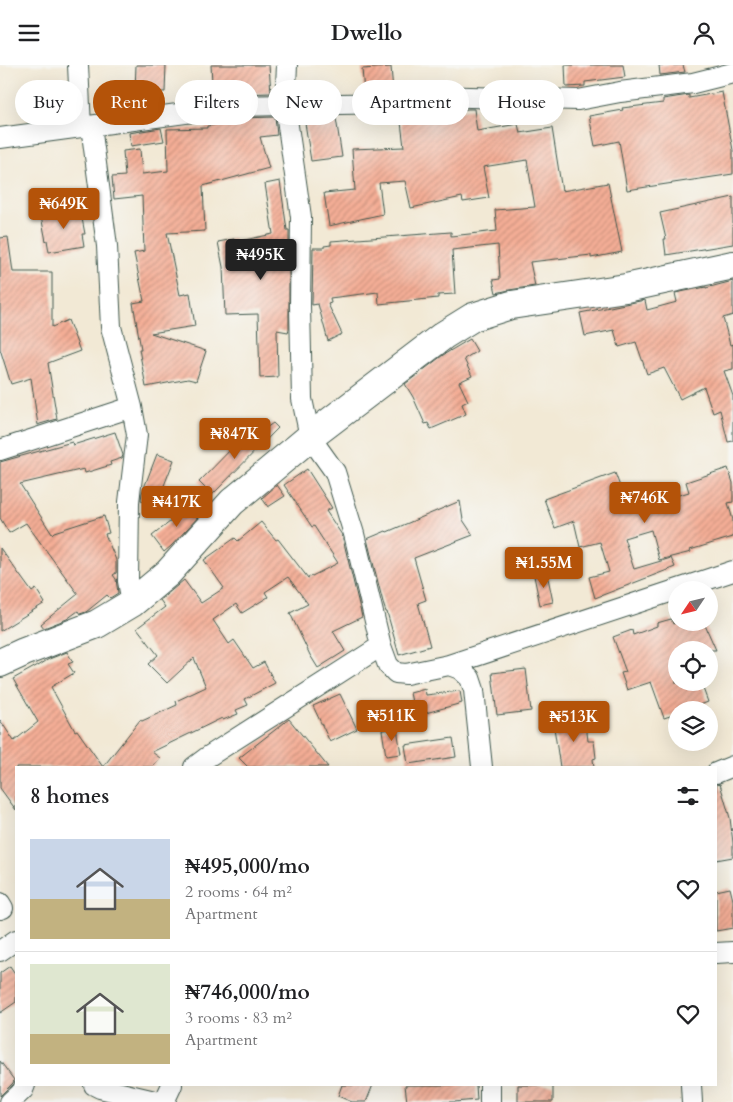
<!DOCTYPE html>
<meta charset="utf-8">
<style>
body{margin:0;font-family:Cardo,serif;background:#f2f2f2;color:#202124;height:100vh;display:flex;flex-direction:column;font-size:19px;white-space:nowrap}
*{box-sizing:border-box;margin:0}
p{font-size:16px;color:#757577}
.icon{flex:none;width:28px;height:28px;fill:none;stroke:currentColor;stroke-width:2;stroke-linecap:round;stroke-linejoin:round}
.map{position:relative;flex:1;overflow:hidden}
.panel{position:absolute;left:15px;top:701px;width:702px;height:320px;display:flex;flex-direction:column;background:#fff;border-radius:0px;box-shadow:0 5px 20px #0002}
.panel>*{flex:none}
.guide{position:absolute;left:15px;top:15px;width:704px;height:45px;display:flex;gap:10px}
.needle{width:32px;rotate:235deg}
.tools{position:absolute;left:668px;top:516px;display:grid;gap:10px}
.tools a{display:grid;place-items:center;width:50px;height:50px;border-radius:50%;background:#fff;box-shadow:0 5px 20px #0002;font-size:25px}
.price{position:absolute;translate:-50% -42px;padding:0 11px;border-radius:5px;background:#b45309;color:#fff;font-size:16px;line-height:32px;filter:drop-shadow(0 1px 2px #0008)}
.price::after{content:'';position:absolute;left:50%;top:30px;width:15px;height:11px;margin-left:-8px;background:inherit;clip-path:polygon(0 0,100% 0,50% 100%)}
.price.on{background:#222;color:#fff}
ul{padding:0;list-style:none}
li{display:flex;align-items:center;gap:15px;height:125px;padding:0 15px}
li+li{border-top:1px solid #e0e0e0}
li span{display:grid;place-items:center;flex:none;width:140px;height:100px;border-radius:0px;color:#555}
li>.icon{margin-inline-start:auto}
span .icon{width:60px;height:60px;fill:#fffc;stroke-width:1}
li b{font-size:21px}
h2{display:flex;justify-content:space-between;align-items:center;height:60px;padding:0 15px;font-size:21px}
.chip{padding:0 18px;border-radius:22px;background:#fff;box-shadow:0 5px 20px #0002;font-size:18px;line-height:45px}
.chip.on{background:#b45309;color:#fff}
header{display:flex;justify-content:space-between;align-items:center;height:65px;padding:0 15px;background:#fff;font-size:22px;font-weight:700}
.map>svg:first-child{display:block}
</style>
<header><svg class="icon" aria-label="menu" viewBox="0 0 24 24"><path d="M4 6h16M4 12h16M4 18h16"/></svg>Dwello<svg class="icon" aria-label="person" viewBox="0 0 24 24"><circle cx="12" cy="8" r="4"/><path d="M4 21q1-7 8-7t8 7"/></svg></header>
<div class="map">
<svg width="733" height="1037" viewBox="0 0 733 1037">
<defs>
<pattern id="building-hatch" width="6" height="6" patternUnits="userSpaceOnUse" patternTransform="scale(1.25)"><rect width="6" height="6" fill="#f5ae96"/><path d="M-1 1l2-2M0 6l6-6M5 7l2-2" fill="none" stroke="#c68f7b"/></pattern>
</defs>
<rect width="100%" height="100%" fill="#f6f6f2"/>
<filter id="ink" filterUnits="userSpaceOnUse"><feTurbulence type="fractalNoise" baseFrequency=".02" numOctaves="2"/><feDisplacementMap in="SourceGraphic" scale="10" xChannelSelector="R" yChannelSelector="G"/><feConvolveMatrix kernelMatrix="1 2 1 2 8 2 1 2 1" color-interpolation-filters="sRGB"/></filter>
<filter id="wash" filterUnits="userSpaceOnUse"><feTurbulence type="fractalNoise" baseFrequency=".0096" numOctaves="4" result="noise"/><feDisplacementMap in="SourceGraphic" scale="20" xChannelSelector="R" yChannelSelector="G"/><feGaussianBlur stdDeviation="1.12" result="paint"/><feColorMatrix in="noise" values="0 0 0 0 0 0 0 0 0 0 0 0 0 0 0 0 0 1.4 0 .05"/><feComposite in="paint" operator="in"/></filter>
<g filter="url(#wash)">
<rect width="100%" height="100%" fill="#f2e9d5"/>
<g id="blocks">
<path fill="url(#building-hatch)" d="M136 0H166L165 27 135 26Z
M211 0H269L271 28 237 29 235 16 212 17Z
M565 0H623L625 12 585 17V21L566 22Z
M659 0H683L685 7 660 10Z
M391 2 393 26 364 27 362 4Z
M722 27 733 85V109L627 125 619 76 595 81 589 51 623 45 622 43 663 38V34L689 30V33Z
M433 44 434 49 468 44H474L477 66 518 59 520 68 552 63 562 126 608 118 622 187 591 193V190L530 197 535 221 509 225 496 228 493 215 500 214 498 180 452 185 455 229 438 230V233L379 239 378 227 330 233 331 238 328 239 342 269 328 276 318 239 312 240 313 183H324V181L331 180V176L451 167V171L497 166 495 145 535 142 527 95 483 102 489 133 463 137 462 132 411 143 405 116 379 118 383 149 329 161 324 128 355 125 352 84 404 82 400 49Z
M275 52 277 70 260 72 269 103 203 121 205 166 167 168 180 230 190 228 195 261 151 268 206 286 196 316 188 314 146 322 139 284H141L133 238 144 236 134 188 144 186 142 131 114 134 112 112 125 111 123 86 140 84 142 109 168 106 167 64 207 63V61L241 56V53Z
M336 53 342 92 311 96 305 58Z
M161 63 164 76 131 81 129 68Z
M280 116 287 165H289V264L288 267 277 265 278 312 260 313 258 249 225 250 223 202 218 177 234 174 235 177 273 169 265 119Z
M733 132V179L666 190 664 174H666L660 148Z
M80 143 85 169H82L84 181 49 187 47 175 46 176 41 151Z
M8 172 13 207H52V262L68 255 80 286 48 298 57 354 40 359 38 360 31 313 11 319 0 284V173Z
M733 216V250L723 253 730 280 733 279V304L724 306 733 331V376L728 377 720 345 713 348 704 322 680 334 664 303 647 309 636 277 619 282 614 265 585 271 580 248 645 235 647 245 677 237 675 228 706 222V223Z
M470 274 477 286 464 294 472 311 459 317 468 336 462 339 466 349 431 364 428 358 425 359 413 332 405 319 443 290Z
M273 358 278 363 212 430 199 417 239 376 242 380Z
M115 367 123 390 122 393 110 397 111 400 85 408 84 404 20 419 52 469 54 467 104 451 109 468 105 469 116 495V508L113 510 116 514 118 528 110 533 107 530 86 547 80 549 78 546 67 554 44 563 41 559 78 529 26 458 9 468 0 453V397L72 377 73 380Z
M157 389 174 395 156 441 141 435 142 428Z
M728 403 733 418V437L728 438 733 455V472L690 485 691 487 659 495 651 465 624 473 634 504 671 493 675 502 595 533 589 512 609 507 600 477 580 482 574 456 555 463 544 434 615 408 628 443 641 440V441L689 427 686 417Z
M307 404 332 443 326 446 342 470 362 552 333 566 345 586 318 603 310 590 290 548 308 539 288 512 265 527 268 532 242 548 236 539 213 555 229 579 234 575 253 603 264 597 275 618 245 634 248 640 236 645 238 649 223 655 222 653 152 687 160 693 152 702H103L140 655 142 656 177 640 176 636 206 622 194 593 167 618 148 599 158 590 137 563 165 542 160 535 184 515 201 538 224 523 204 495 235 473 238 476 261 457 276 475 278 474 308 513 338 498 314 461 312 462 284 420Z
M277 420 285 431 268 442 262 433Z
M460 436 463 455 473 470 414 493 426 535 418 538 430 581 399 590 387 547H386L384 541 367 474 386 466 387 467Z
M194 438 202 448 171 481 164 487 152 471Z
M0 483 32 527 36 524 45 538 0 566Z
M547 508 553 537 540 540 534 511Z
M671 554 673 559 675 558H704L716 585H676V618H701L708 637 687 645H676V649L664 653 651 617 627 625 621 608 626 607 613 572 632 565 633 570 657 561V558Z
M67 587 73 597 68 599 74 608 51 622 75 666 77 665 103 702H16V745L0 723V655L14 676 38 657 13 614 38 600V601L49 594Z
M526 604 531 646 497 650 492 608Z
M425 624 426 630 460 626 462 638 400 655 396 642 412 637 410 628Z
M340 629 357 664 330 677 313 641Z
M585 651 588 676H594L596 693 593 694 594 702H560L553 656Z
M289 654 328 702H248L239 693Z
M397 663 401 689 386 691 382 665Z
M453 673 456 692 408 699 405 680Z
M720 719 730 753 733 778V792L716 795V720Z
M730 823 733 835V863L716 866V826Z
M10 901 16 910V937L0 948V908Z
M0 996 14 1015 13 1018 0 1031Z
M342 1020H373L366 1037H352L338 1031Z
M405 1020H476L477 1035 454 1037H407Z
M518 1020H553V1037H518Z"/>
</g>
</g>
<g filter="url(#ink)">
<use href="#blocks" fill-opacity="0" stroke="#3f574c" stroke-width="1"/>
<g fill="none" stroke-linecap="round" stroke-linejoin="round">
<defs>
<path id="street" d="M78 0 81 62
M287 0 285 40 301 152 300 241 302 334 310 372 335 407 354 469 381 581 388 600 396 608 406 609 449 600 460 604 470 613 474 625 482 702
M91 61 107 181 111 262 132 342 137 370 129 437 128 516 132 538
M0 73 237 41 392 38 434 31 578 35 620 27 693 18 733 8
M0 385 132 342
M449 600 733 506
M194 702 206 693 381 581
M716 708 733 701
M0 838 3 843 0 844
M0 886 16 875
M716 888 733 887
M94 1020 100 1023 159 1037
M490 1020V1037
M691 1020 692 1037
M10 1037 23 1025 25 1020
M164 1037 172 1020"/>
<path id="secondary" d="M0 598 24 587 97 559 132 538 168 508 232 437 310 372 444 270 473 252 511 240 626 223 733 200"/>
</defs>
<use href="#street" stroke="#3f574c" stroke-width="22"/>
<use href="#secondary" stroke="#3f574c" stroke-width="30"/>
<use href="#street" stroke="#fff" stroke-width="20"/>
<use href="#secondary" stroke="#fff" stroke-width="28"/>
</g>
</g>
</svg>
<div class="tools">
<a><svg class="needle" viewBox="-14 -14 28 28"><path d="M0-13l5 13h-10z" fill="#e53935"/><path d="M0 13l5-13h-10z" fill="#757577"/></svg></a>
<a><svg class="icon" aria-label="locate" viewBox="0 0 24 24"><circle cx="12" cy="12" r="6"/><path d="M12 2v4M12 18v4M2 12h4M18 12h4"/></svg></a>
<a><svg class="icon" aria-label="layers" viewBox="0 0 24 24"><path d="M12 4l9 5-9 5-9-5zM3 14l9 5 9-5"/></svg></a>
</div>
<b class="price" style="left:64px;top:165px">₦649K</b>
<b class="price on" style="left:261px;top:216px">₦495K</b>
<b class="price" style="left:235px;top:395px">₦847K</b>
<b class="price" style="left:645px;top:459px">₦746K</b>
<b class="price" style="left:177px;top:463px">₦417K</b>
<b class="price" style="left:544px;top:524px">₦1.55M</b>
<b class="price" style="left:392px;top:677px">₦511K</b>
<b class="price" style="left:574px;top:678px">₦513K</b>
<div class="guide">
<a class="chip">Buy</a>
<a class="chip on">Rent</a>
<a class="chip">Filters</a>
<a class="chip">New</a>
<a class="chip">Apartment</a>
<a class="chip">House</a>
</div>
<section class="panel">
<h2>8 homes<svg class="icon" aria-label="filters" viewBox="0 0 24 24"><path d="M4 7h16M4 17h16"/><circle cx="9" cy="7" r="2"/><circle cx="15" cy="17" r="2"/></svg></h2>
<ul>
<li><span style="background:linear-gradient(#c9d6e8 60%,#c2b280 0)"><svg class="icon" aria-label="home" viewBox="0 0 24 24"><path d="M3 11l9-7 9 7M6 9v11h12V9"/></svg></span><div><b>₦495,000/mo</b><p>2 rooms · 64 m²</p><p>Apartment</p></div><svg class="icon" aria-label="heart" viewBox="0 0 24 24"><path d="M12 20l-8-8c-3-5 5-10 8-4 3-6 11-1 8 4z"/></svg></li>
<li><span style="background:linear-gradient(#dfe7d0 70%,#c2b280 0)"><svg class="icon" aria-label="home" viewBox="0 0 24 24"><path d="M3 11l9-7 9 7M6 9v11h12V9"/></svg></span><div><b>₦746,000/mo</b><p>3 rooms · 83 m²</p><p>Apartment</p></div><svg class="icon" aria-label="heart" viewBox="0 0 24 24"><path d="M12 20l-8-8c-3-5 5-10 8-4 3-6 11-1 8 4z"/></svg></li>
</ul>
</section>
</div>
